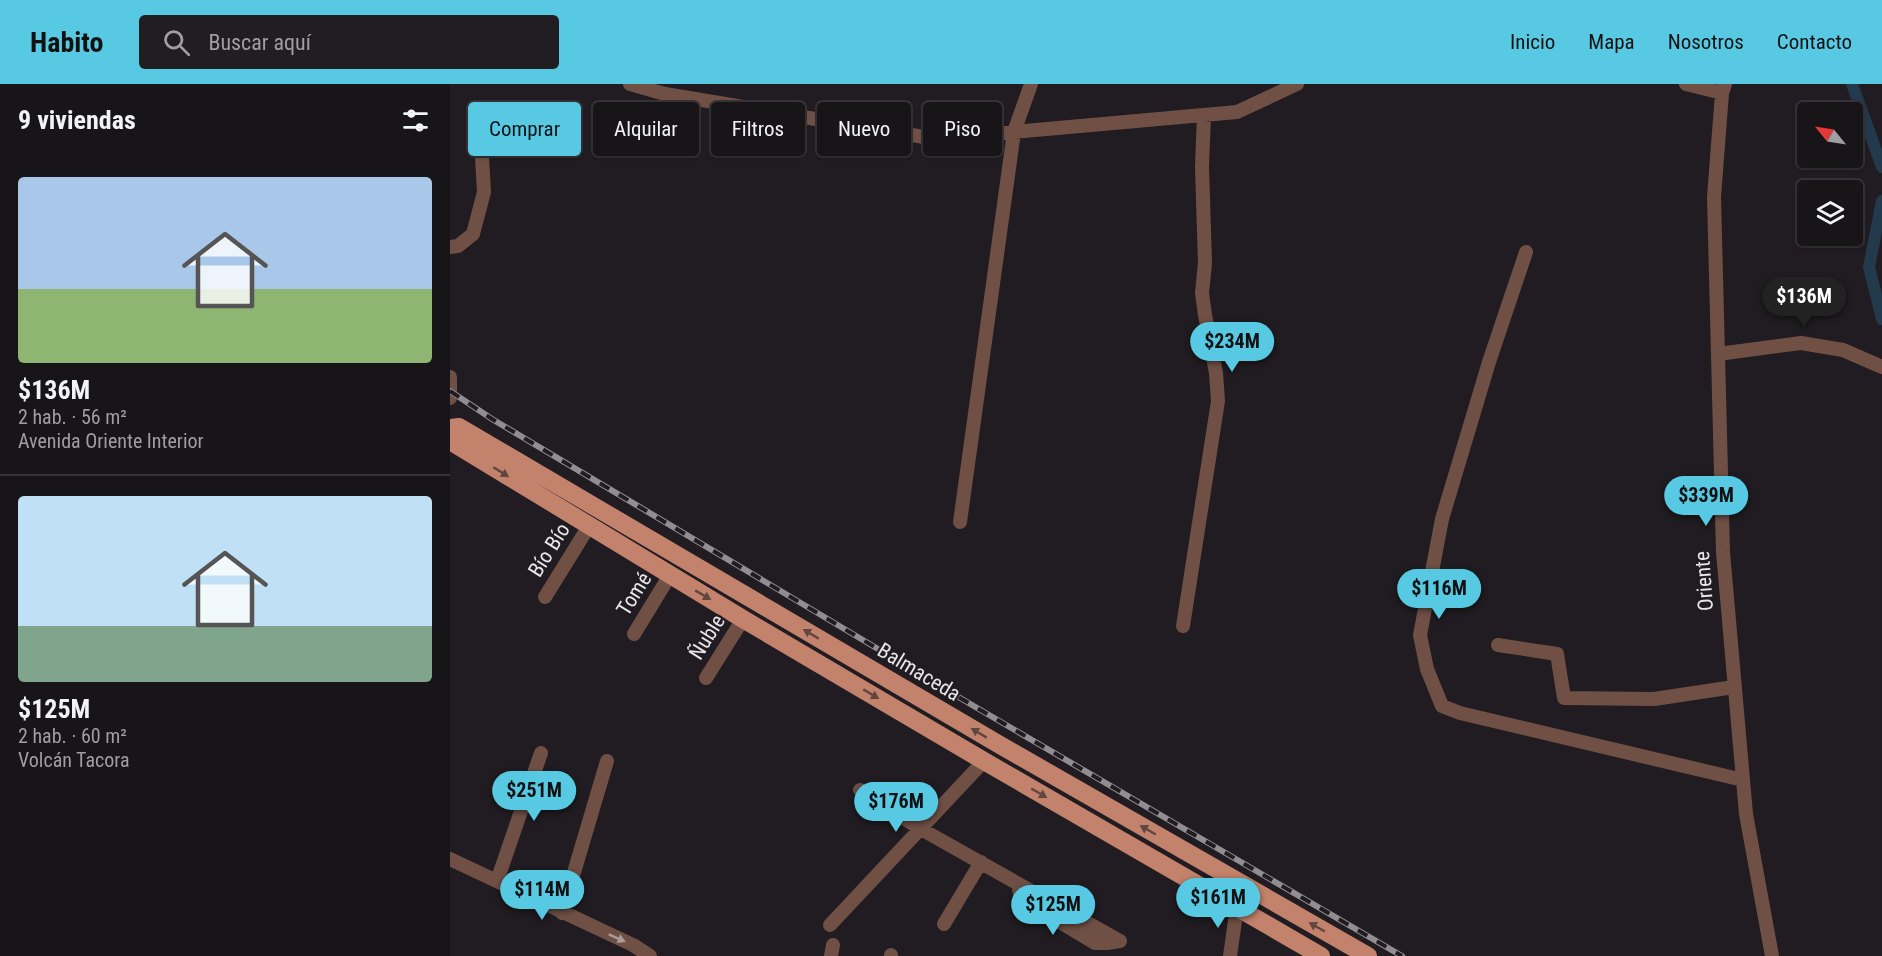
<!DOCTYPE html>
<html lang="es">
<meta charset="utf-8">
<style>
body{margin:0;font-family:"Roboto Condensed",sans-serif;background:#211e22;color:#f1f3f6;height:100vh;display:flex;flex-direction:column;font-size:22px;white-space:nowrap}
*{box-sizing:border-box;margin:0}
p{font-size:20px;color:#9f9fa2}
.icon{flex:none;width:33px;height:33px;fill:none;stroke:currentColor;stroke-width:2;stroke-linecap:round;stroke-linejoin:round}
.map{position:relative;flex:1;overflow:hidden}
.details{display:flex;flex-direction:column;background:#181519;width:450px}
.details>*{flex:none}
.top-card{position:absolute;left:18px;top:18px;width:570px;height:54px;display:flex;gap:12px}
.needle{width:39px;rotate:300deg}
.controls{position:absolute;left:1347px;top:18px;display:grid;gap:12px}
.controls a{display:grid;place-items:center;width:66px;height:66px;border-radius:6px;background:#181519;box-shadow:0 2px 4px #0004,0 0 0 2px #363438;font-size:30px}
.price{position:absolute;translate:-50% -51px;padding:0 14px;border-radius:21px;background:#57c9e3;color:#111;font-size:20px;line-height:39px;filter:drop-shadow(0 2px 3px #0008)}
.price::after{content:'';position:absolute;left:50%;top:36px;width:18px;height:14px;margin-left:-9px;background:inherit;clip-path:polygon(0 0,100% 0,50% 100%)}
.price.current{background:#222;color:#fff}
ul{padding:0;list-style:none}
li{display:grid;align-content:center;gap:12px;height:318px;padding:0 18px}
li+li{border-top:2px solid #363438}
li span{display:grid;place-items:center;height:186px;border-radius:6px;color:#555}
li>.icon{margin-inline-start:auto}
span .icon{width:108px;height:108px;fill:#fffc;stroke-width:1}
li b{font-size:26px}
h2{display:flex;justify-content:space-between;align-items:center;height:72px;padding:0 18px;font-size:26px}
.chip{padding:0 21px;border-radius:6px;background:#181519;box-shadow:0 2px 4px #0004,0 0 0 2px #363438;font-size:21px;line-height:54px}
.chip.current{background:#57c9e3;color:#111}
header{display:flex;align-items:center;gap:36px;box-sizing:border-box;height:84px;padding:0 30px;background:#57c9e3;color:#111}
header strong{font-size:28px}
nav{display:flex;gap:33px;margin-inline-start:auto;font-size:21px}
.search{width:420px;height:54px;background:#211e22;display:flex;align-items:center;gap:15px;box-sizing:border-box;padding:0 21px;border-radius:6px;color:#9f9fa2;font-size:22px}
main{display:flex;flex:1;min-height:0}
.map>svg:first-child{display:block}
</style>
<header>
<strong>Habito</strong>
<div class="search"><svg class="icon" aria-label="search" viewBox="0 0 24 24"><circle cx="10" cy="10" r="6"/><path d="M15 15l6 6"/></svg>Buscar aquí</div>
<nav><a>Inicio</a><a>Mapa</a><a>Nosotros</a><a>Contacto</a></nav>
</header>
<main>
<section class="details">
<h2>9 viviendas<svg class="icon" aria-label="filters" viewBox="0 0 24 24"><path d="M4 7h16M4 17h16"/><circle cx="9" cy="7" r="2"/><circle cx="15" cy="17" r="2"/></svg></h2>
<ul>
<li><span style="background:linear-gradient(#a9c7e8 60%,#8fb573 0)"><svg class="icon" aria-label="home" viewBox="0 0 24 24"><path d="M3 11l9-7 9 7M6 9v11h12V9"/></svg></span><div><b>$136M</b><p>2 hab. · 56 m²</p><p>Avenida Oriente Interior</p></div></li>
<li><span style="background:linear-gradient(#bfe0f5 70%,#7fa58c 0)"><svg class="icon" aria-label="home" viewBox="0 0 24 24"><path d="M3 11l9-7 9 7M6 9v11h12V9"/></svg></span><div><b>$125M</b><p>2 hab. · 60 m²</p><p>Volcán Tacora</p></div></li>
</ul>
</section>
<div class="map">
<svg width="1432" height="872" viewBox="0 0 1432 872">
<rect width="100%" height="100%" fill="#201c21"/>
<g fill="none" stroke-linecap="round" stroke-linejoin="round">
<path stroke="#233a4c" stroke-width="12" d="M1402 0 1432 83
M1432 117 1419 183 1432 235"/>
<path stroke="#705045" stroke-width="14" d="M180 0 215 10 486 55 787 28 847 0
M1236 0 1272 9
M1275 0 1272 9 1264 113 1273 468 1296 730 1322 872
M0 163 8 162 23 150 34 108 32 73 27 46
M1076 168 1039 278 992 435 970 551 977 585 992 622 1010 629 1293 696
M1268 270 1351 259 1393 266 1432 283
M0 293V314
M510 438 564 48 581 0
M95 513 139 442
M733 542 768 317 766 289 755 231 752 209 755 179 752 83 754 31
M184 550 220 491
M1048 561 1107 570 1114 614 1204 615 1284 603
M256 594 293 535
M410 706 471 745 670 857
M0 775 183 861 200 872
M47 797 91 669
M568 800 570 810 575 817 645 859H657L670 857
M112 829 157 677
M494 840 531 778
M380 841 534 677
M381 872 383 861
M441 872V871
M780 872 787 823"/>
<path stroke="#c3826b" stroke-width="18" d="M0 344 9 343 550 661 918 872
M0 353 5 360 293 535 534 677 871 872"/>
<defs>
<path id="rail" d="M0 307 42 335 522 621 952 872"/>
</defs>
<use href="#rail" stroke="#918e92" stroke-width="6"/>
<use href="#rail" stroke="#201c21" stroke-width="4" stroke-dasharray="11" stroke-linecap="butt"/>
</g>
<defs><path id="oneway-solid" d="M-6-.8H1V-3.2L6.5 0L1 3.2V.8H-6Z" transform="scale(1.5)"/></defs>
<g fill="#61453f">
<use href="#oneway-solid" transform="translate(51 388) rotate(32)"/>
<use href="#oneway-solid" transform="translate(253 511) rotate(31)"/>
<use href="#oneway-solid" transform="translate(361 550) rotate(-149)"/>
<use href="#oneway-solid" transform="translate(421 610) rotate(31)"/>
<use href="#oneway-solid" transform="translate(529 649) rotate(-149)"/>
<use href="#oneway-solid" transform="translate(589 709) rotate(30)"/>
<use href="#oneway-solid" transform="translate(698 746) rotate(-150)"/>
<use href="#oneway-solid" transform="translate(867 843) rotate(-150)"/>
</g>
<use fill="#ac9b97" href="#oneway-solid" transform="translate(167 854) rotate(24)"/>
<g text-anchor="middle" stroke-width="4.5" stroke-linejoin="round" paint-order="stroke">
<g font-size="21" fill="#e8e6e9" stroke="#201c21">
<text transform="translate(99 466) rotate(-58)" y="7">Bío Bío</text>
<text transform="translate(1254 497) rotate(-94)" y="7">Oriente</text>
<text transform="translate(184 510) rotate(-58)" y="7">Tomé</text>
<text transform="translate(257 553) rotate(-58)" y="7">Ñuble</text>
<text transform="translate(469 588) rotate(31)" y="7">Balmaceda</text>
</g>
</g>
</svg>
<div class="controls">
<a><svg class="needle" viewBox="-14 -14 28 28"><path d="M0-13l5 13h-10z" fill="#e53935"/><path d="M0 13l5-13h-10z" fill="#9f9fa2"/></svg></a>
<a><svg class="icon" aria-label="layers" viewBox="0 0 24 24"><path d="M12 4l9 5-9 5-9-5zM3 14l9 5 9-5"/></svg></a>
</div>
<b class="price current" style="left:1354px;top:244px">$136M</b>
<b class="price" style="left:782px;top:289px">$234M</b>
<b class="price" style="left:1256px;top:443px">$339M</b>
<b class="price" style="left:989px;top:536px">$116M</b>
<b class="price" style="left:84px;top:738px">$251M</b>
<b class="price" style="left:446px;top:749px">$176M</b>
<b class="price" style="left:92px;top:837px">$114M</b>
<b class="price" style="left:768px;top:845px">$161M</b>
<b class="price" style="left:603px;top:852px">$125M</b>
<div class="top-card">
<a class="chip current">Comprar</a>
<a class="chip">Alquilar</a>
<a class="chip">Filtros</a>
<a class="chip">Nuevo</a>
<a class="chip">Piso</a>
</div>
</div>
</main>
